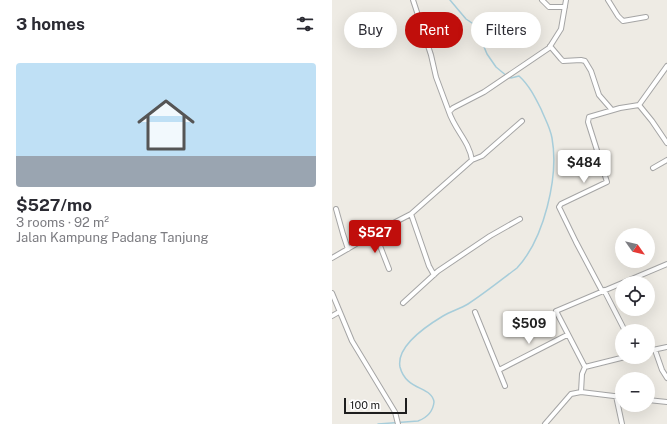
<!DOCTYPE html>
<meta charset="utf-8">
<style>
body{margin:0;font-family:"Public Sans",sans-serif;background:#f7f7f7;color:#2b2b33;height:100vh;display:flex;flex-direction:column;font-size:15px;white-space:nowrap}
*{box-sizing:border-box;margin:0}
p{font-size:13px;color:#7c7c81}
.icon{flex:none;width:22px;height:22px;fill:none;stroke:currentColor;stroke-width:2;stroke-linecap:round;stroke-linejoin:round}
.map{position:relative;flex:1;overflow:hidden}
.sheet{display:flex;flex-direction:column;background:#fff;width:332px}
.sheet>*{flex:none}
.banner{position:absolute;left:12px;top:12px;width:263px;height:36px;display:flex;gap:8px}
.needle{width:26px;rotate:124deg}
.tools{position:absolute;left:283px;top:228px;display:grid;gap:8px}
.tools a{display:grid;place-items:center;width:40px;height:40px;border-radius:50%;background:#fff;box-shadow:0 4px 16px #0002;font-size:20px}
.scale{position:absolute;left:12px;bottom:10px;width:63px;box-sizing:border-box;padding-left:4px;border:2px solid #1e1e1e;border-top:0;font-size:11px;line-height:14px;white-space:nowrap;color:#1e1e1e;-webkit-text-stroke:3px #fff;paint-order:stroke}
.price{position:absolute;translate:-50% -34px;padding:0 9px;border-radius:4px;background:#fff;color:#222;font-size:13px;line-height:26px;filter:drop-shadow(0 1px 2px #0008)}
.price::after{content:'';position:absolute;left:50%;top:24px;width:12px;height:9px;margin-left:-6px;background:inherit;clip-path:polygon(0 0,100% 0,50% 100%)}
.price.on{background:#c00e0b;color:#fff}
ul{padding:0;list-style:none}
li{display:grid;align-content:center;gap:8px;height:212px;padding:0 16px}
li span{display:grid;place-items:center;height:124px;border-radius:4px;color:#555}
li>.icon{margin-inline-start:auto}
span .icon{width:72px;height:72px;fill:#fffc;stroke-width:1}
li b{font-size:17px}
h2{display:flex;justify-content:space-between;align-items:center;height:48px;padding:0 16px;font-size:17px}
.pill{padding:0 14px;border-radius:18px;background:#fff;box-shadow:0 4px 16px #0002;font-size:14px;line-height:36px}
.pill.on{background:#c00e0b;color:#fff}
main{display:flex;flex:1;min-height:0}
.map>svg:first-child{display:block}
</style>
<main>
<section class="sheet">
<h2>3 homes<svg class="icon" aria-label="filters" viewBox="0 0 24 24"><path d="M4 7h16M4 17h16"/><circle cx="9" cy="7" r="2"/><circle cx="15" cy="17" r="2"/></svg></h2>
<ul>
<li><span style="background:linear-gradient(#bfe0f5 75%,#9aa5b1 0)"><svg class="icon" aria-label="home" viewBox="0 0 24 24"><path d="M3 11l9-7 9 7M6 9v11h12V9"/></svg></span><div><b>$527/mo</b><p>3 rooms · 92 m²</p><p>Jalan Kampung Padang Tanjung</p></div></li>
</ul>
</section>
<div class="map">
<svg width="335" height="424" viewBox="0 0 335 424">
<rect width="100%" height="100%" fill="#eeebe4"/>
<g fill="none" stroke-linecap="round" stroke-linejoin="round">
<path stroke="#a7cdda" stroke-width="1.5" d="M46 424 86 421C94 418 101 412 102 402 100 386 74 391 68 367 64 346 96 325 111 316 119 311 128 309 136 304 153 293 169 280 185 268 212 239 227 177 220 138 218 127 213 119 209 109 203 97 197 85 187 76L179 78 176 77 164 67 155 54 143 25 134 19 118 0"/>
<defs>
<path id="street" d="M81 0 99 55 104 77 117 112
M210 0 217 7H233
M276 0 286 16 291 21 314 17
M218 46 229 59 231 61 249 60 253 61 259 71 267 95 280 110
M307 105 335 66
M307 105 320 121 335 143
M140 160 150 156 190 121
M321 168 335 160
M4 209 11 234 16 249
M79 214 97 266 102 275
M43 233 57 269
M0 258 50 229 79 214 140 160C137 141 123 130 117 112L121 108 152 92 217 48 229 29 234 0
M272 290 293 331
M270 291 244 242 227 207 229 204 275 182 256 122 257 117 288 108 307 105
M0 293 20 341 63 412 66 424
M71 303 106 271 158 236 188 219
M143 312 173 386
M0 316 7 312
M323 350 330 370 335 378
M316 351 335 347
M253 367 224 311 335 264
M167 370 235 335
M249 392 250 374 253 367 293 357
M284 396 290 424
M316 400 335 402
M213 424 239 394 249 392 290 397"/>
</defs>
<use href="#street" stroke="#a5a5a5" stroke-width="6"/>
<use href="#street" stroke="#fff" stroke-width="4"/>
</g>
</svg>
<div class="tools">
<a><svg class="needle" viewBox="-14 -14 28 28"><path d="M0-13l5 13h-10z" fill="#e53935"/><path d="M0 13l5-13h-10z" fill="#7c7c81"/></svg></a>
<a><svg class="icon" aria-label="locate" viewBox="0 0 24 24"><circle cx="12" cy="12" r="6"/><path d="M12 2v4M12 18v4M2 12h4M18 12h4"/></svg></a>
<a>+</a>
<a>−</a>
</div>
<div class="scale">100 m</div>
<b class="price" style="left:252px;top:184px">$484</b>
<b class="price on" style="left:43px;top:254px">$527</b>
<b class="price" style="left:197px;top:345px">$509</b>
<div class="banner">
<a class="pill">Buy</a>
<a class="pill on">Rent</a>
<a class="pill">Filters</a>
</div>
</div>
</main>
